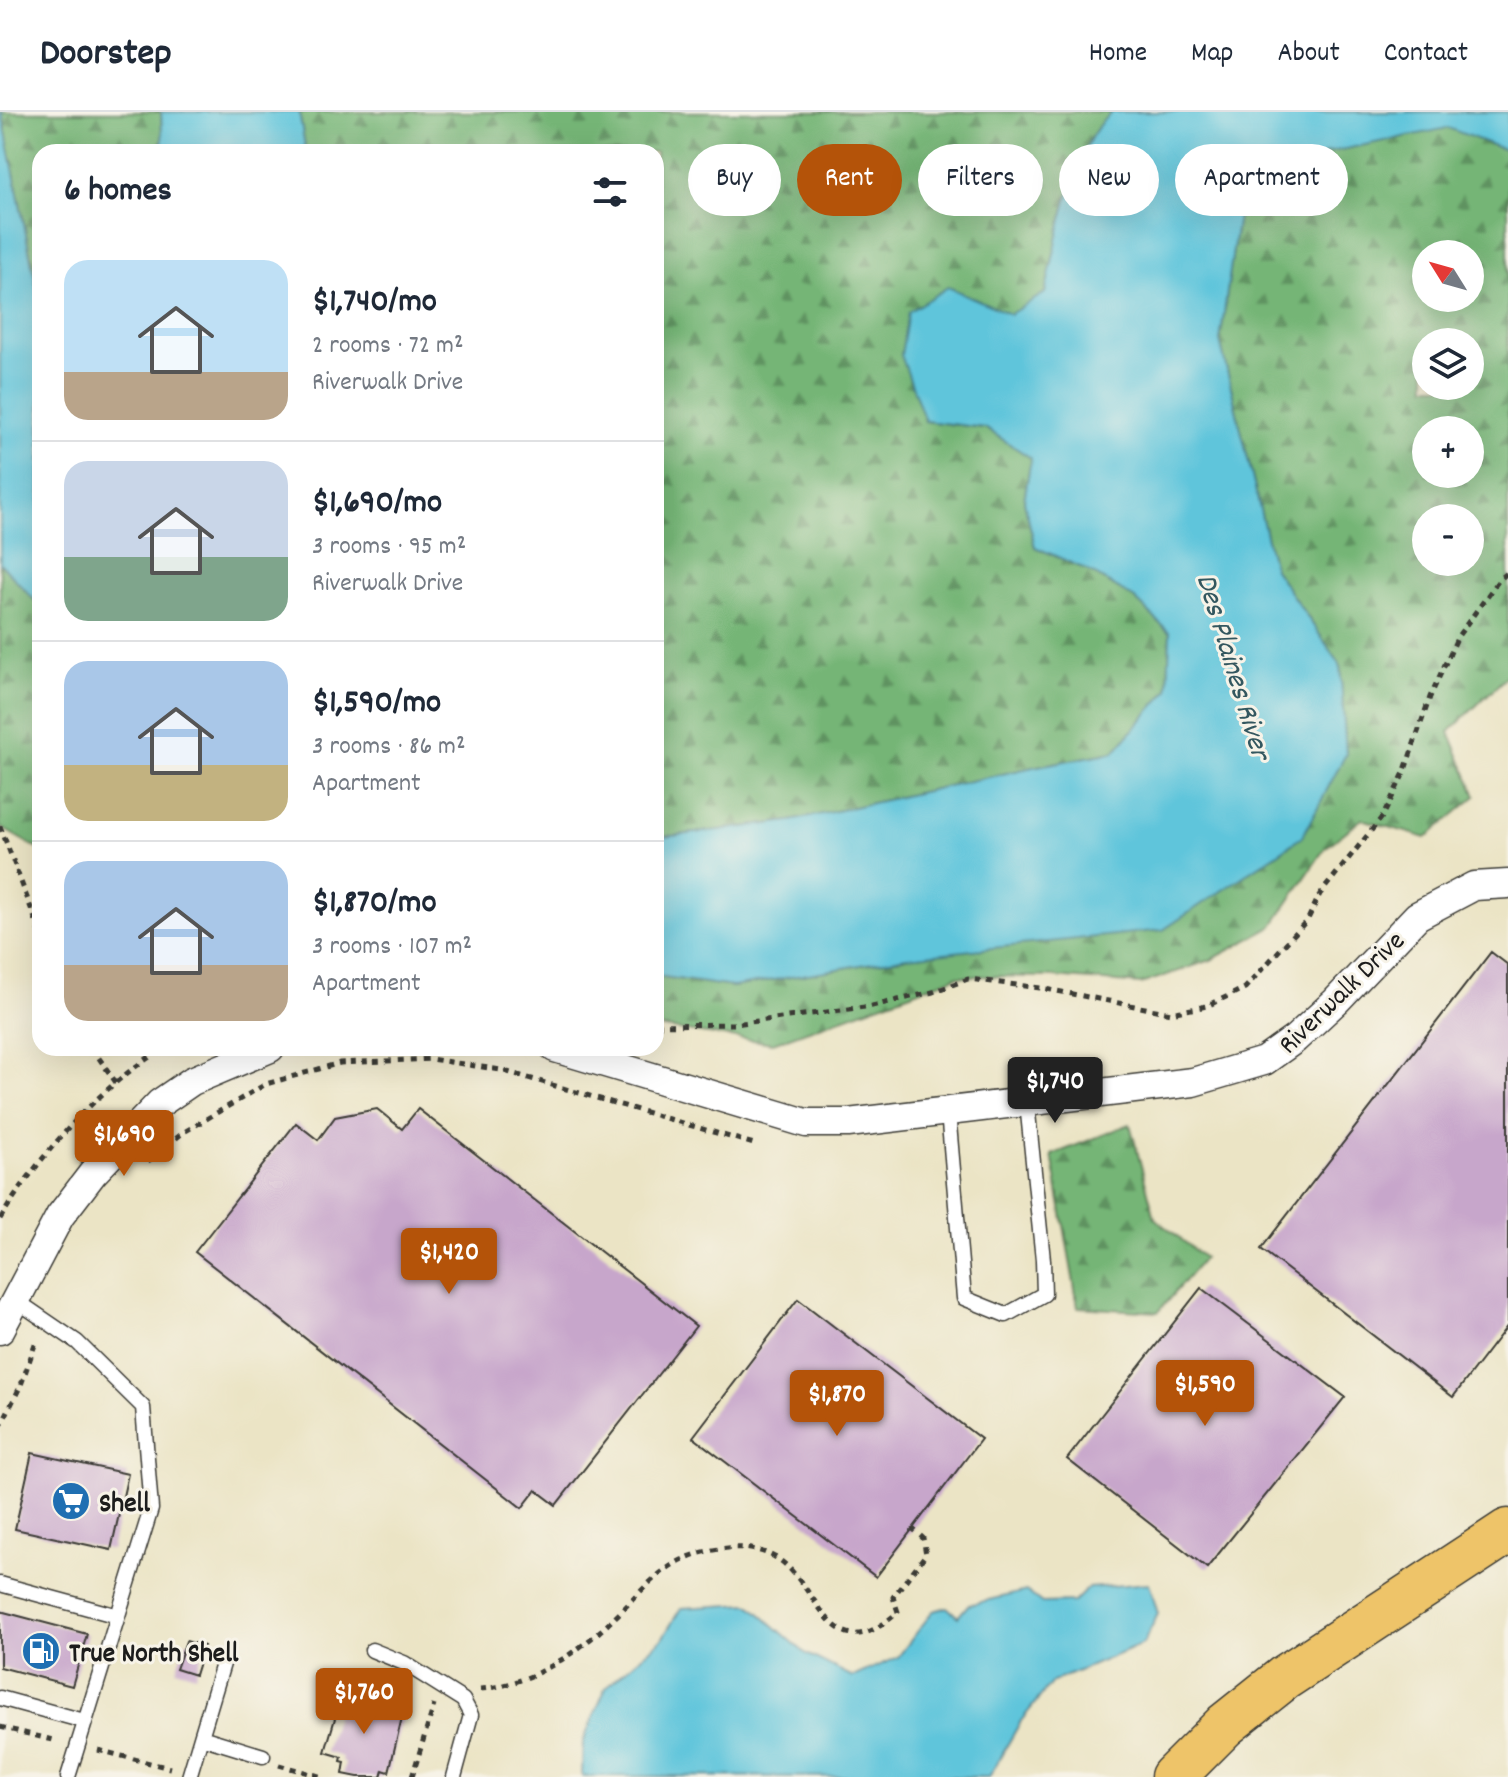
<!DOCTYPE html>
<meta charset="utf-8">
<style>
body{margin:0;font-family:Dekko,sans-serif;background:#f6f6f7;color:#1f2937;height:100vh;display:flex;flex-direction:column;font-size:30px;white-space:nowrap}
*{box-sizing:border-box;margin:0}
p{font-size:26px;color:#747a83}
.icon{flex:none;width:44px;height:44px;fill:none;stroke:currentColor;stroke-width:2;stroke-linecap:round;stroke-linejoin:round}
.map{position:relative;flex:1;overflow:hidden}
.drawer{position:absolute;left:32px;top:32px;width:632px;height:912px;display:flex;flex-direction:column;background:#fff;border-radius:24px;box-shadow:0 8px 32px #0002}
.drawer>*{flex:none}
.top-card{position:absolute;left:688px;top:32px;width:700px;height:72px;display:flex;gap:16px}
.needle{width:52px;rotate:307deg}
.fabs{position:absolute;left:1412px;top:128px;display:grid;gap:16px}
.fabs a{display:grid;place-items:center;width:72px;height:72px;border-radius:50%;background:#fff;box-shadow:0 8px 32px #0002;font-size:40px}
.price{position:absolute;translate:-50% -68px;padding:0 18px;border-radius:8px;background:#b45309;color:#fff;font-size:26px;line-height:52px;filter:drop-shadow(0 2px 4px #0008)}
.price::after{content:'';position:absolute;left:50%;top:48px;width:24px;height:18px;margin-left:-12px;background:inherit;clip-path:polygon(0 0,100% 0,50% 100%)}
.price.selected{background:#222;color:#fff}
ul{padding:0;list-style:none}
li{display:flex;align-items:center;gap:24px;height:200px;padding:0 32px}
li+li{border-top:2px solid #e0e1e3}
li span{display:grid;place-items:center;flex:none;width:224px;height:160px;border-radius:24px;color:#555}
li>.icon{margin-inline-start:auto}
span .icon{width:96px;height:96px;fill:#fffc;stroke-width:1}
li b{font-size:34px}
h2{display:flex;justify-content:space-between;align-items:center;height:96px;padding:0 32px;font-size:34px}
.chip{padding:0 28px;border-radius:36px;background:#fff;box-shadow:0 8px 32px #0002;font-size:28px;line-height:72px}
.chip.selected{background:#b45309;color:#fff}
header{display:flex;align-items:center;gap:48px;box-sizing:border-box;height:112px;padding:0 40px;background:#fff;border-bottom:2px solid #e0e1e3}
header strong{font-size:38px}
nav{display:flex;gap:44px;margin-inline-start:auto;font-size:28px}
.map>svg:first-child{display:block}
</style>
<header>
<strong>Doorstep</strong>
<nav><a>Home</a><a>Map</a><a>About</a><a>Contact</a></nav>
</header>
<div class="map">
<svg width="1508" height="1665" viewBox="0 0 1508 1665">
<defs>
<pattern id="forest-firs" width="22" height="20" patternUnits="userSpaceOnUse" patternTransform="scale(2)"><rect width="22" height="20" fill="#75b576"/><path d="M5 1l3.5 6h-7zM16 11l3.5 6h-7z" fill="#5f9260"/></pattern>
</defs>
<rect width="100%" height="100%" fill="#f7f3e8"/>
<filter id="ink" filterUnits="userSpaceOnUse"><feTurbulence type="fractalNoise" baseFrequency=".0125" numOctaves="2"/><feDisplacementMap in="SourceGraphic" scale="16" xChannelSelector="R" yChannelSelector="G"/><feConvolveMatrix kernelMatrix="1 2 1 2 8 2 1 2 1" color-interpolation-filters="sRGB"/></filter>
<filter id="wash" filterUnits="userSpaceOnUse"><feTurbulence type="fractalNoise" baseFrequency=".006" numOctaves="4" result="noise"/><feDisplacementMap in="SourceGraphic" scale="32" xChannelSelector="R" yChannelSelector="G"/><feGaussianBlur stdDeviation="1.8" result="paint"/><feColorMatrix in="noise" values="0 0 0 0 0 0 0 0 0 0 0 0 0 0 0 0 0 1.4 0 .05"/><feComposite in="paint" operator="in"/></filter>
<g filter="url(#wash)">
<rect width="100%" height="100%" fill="#ebe4c5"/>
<path fill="url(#forest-firs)" stroke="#486849" stroke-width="2" fill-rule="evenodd" d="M2 0H161L163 40H40V193Z
M299 0H1113C1073 27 1057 134 1045 181L1010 203 925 309 985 316 1031 346 1024 389 1035 435 1085 457 1135 487 1170 521 1168 578 1114 640 1038 654 791 709 656 726V40H306Z
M1448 15 1508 39V563L1449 620 1476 684 1426 726 1362 707 1325 736 1272 815 1211 848 1141 872 1053 865 958 864 773 931 656 915V864L733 875 907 845 1346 642 1340 552 1274 457 1220 229 1238 103 1325 41ZM1426 142H1470V186H1426ZM1426 230H1470V274H1426ZM1426 318H1470V362H1426ZM1426 406H1470V450H1426Z
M0 451 40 494V738L0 715Z
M1130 1012 1155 1106 1204 1146 1158 1200 1078 1195 1052 1043Z"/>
<path fill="#5ec5db" stroke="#3d707c" stroke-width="2" d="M0 0H2L40 193V494L0 451Z
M161 0H299L306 40H163Z
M1113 0H1508V39L1448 16 1326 41 1238 103 1220 229 1274 457 1340 552 1346 642 1302 725 1163 818 907 845 733 875 656 864V726L791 709 1038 654 1114 640 1168 578 1170 521 1135 487 1085 457 1035 435 1024 389 1031 346 985 316 925 309 901 243 908 200 948 175 1010 202 1045 181C1057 134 1073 27 1113 0Z
M1149 1471 1158 1502 1143 1532 1052 1570 1021 1609 989 1665 582 1664 583 1630 606 1575 662 1527 681 1496 749 1492 805 1541 853 1565 898 1545 933 1499 947 1495 958 1505 968 1493 1026 1479 1042 1491 1074 1490 1088 1476Z"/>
<g id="blocks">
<path fill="#c7a6cb" d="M1491 840 1508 853V1213L1453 1285 1261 1137Z
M377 997 402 1017 418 997 696 1214 556 1393 536 1378 522 1396 195 1140 296 1011 318 1028 335 1005Z
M1201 1176 1345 1285 1207 1456 1067 1347Z
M798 1187 981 1327 876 1465 693 1325Z
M32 1341 128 1362 111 1438 15 1417Z
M0 1499 87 1522 72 1574 0 1555Z
M186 1529 204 1534 195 1563 176 1557Z
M344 1576 371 1583 369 1593 403 1601 389 1660 383 1658 381 1665H358L343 1662 345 1650 341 1649 342 1645 325 1640Z"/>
</g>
</g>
<g filter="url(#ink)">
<use href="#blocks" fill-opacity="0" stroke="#3b3a35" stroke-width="2"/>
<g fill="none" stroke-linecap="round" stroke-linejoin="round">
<defs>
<path id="service" d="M948 1000 964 1186 1006 1203 1044 1182 1043 1148 1027 991
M14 1187 77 1230 143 1295 151 1397 68 1665
M0 1472 118 1504
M372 1538 404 1551 463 1588 471 1603 454 1665
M0 1586 84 1609
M201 1625 263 1644
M189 1665 225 1545"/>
<path id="minor" d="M555 936 806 1011H848L1193 970 1264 949 1295 927 1336 889 1417 804 1474 774 1508 772
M0 1218 60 1104 93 1061 160 991 192 969 270 936"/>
<path id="primary" d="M1173 1665 1225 1613 1284 1566 1508 1419"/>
</defs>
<use href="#service" stroke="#3b3a35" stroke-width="17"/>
<use href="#minor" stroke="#3b3a35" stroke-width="31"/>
<use href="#primary" stroke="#3b3a35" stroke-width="47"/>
<path stroke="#3b3a35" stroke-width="5" stroke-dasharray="6 6" stroke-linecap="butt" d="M0 714 40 820
M656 913 735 912 872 894 933 880 968 867 1041 876 1171 901 1207 894 1245 876 1308 807 1320 782 1383 704 1404 661 1430 585 1458 524 1499 468 1508 460
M92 936 117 972
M148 1049 184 1020 266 972 340 951 431 947 501 958 754 1032
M0 1107C39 1044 99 974 164 936
M0 1315 21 1273 37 1227
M480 1577C524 1574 566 1548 599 1520 645 1481 660 1442 728 1436 749 1434 774 1440 789 1456 826 1495 837 1555 898 1500L893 1485 926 1442 923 1426 913 1417
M0 1615 57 1629
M98 1638 170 1656
M279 1653 323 1665
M412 1665 434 1593"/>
<use href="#service" stroke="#fff" stroke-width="14"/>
<use href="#minor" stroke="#fff" stroke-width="28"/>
<use href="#primary" stroke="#eec469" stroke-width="44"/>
</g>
</g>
<defs>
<symbol id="supermarket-disc" viewBox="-11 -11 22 22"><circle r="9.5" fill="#1f6fb2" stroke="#f7f3e8"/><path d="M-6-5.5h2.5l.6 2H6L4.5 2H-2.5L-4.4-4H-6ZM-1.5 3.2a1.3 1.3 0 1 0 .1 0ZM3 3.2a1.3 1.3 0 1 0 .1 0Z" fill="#fff"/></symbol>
<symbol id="fuel-disc" viewBox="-11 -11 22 22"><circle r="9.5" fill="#1f6fb2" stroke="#f7f3e8"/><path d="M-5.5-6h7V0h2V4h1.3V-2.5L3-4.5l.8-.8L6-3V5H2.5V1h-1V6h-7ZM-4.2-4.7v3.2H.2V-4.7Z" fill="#fff"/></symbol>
</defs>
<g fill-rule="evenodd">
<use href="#supermarket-disc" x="49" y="1367" width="44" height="44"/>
<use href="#fuel-disc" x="19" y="1517" width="44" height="44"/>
</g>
<g text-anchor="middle" stroke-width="6" stroke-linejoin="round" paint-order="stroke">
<g font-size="28" fill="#1c1c1c" stroke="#f7f3e8">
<text transform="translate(1340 879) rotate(-44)" y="10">Riverwalk Drive</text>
</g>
<g font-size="28" font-weight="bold" fill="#1c1c1c" stroke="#f7f3e8" text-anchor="start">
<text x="99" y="1399">Shell</text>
<text x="69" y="1549">True North Shell</text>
</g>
<g font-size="30" font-style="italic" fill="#33575f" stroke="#f7f3e8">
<text transform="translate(1235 554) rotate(73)" y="10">Des Plaines River</text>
</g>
</g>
</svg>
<div class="fabs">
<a><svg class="needle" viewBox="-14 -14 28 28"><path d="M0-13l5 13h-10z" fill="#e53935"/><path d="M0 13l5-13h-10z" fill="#747a83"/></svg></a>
<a><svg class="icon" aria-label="layers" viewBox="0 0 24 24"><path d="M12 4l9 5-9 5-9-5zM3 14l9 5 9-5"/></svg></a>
<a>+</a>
<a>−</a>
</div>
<b class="price selected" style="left:1055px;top:1013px">$1,740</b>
<b class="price" style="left:124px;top:1066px">$1,690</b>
<b class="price" style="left:449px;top:1184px">$1,420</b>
<b class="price" style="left:1205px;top:1316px">$1,590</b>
<b class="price" style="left:837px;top:1326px">$1,870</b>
<b class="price" style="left:364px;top:1624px">$1,760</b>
<div class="top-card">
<a class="chip">Buy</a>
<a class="chip selected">Rent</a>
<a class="chip">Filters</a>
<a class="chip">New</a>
<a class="chip">Apartment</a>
</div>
<section class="drawer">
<h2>6 homes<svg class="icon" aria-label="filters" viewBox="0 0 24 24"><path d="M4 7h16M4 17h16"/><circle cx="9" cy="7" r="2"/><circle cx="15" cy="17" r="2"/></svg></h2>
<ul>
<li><span style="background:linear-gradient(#bfe0f5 70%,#b9a48a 0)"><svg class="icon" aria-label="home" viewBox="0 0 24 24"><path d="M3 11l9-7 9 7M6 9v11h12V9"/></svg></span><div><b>$1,740/mo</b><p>2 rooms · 72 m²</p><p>Riverwalk Drive</p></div></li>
<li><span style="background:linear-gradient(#c9d6e8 60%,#7fa58c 0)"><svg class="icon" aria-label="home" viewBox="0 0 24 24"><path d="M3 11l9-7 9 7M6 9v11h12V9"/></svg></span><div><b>$1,690/mo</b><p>3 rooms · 95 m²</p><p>Riverwalk Drive</p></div></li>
<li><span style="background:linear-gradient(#a9c7e8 65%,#c2b280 0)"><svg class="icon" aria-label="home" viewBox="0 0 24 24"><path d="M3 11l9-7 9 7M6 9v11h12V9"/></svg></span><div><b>$1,590/mo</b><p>3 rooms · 86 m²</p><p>Apartment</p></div></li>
<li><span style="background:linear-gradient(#a9c7e8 65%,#b9a48a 0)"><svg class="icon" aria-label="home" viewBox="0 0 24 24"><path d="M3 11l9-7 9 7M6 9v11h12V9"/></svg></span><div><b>$1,870/mo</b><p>3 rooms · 107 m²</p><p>Apartment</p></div></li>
</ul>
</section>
</div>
